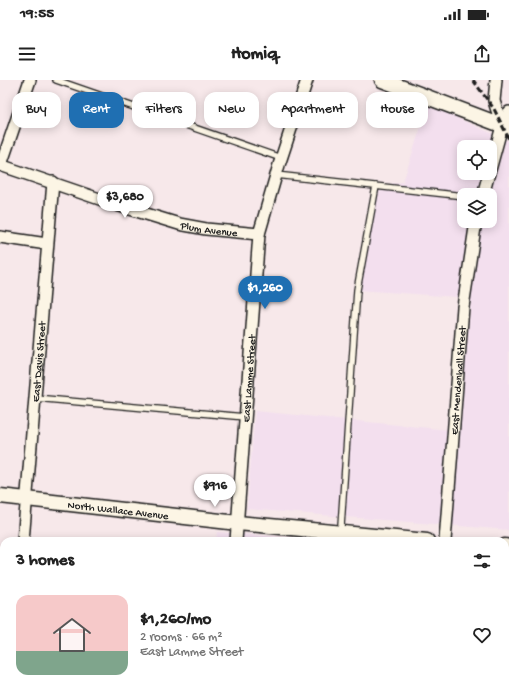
<!DOCTYPE html>
<meta charset="utf-8">
<style>
body{margin:0;font-family:"Gochi Hand",sans-serif;background:#f2f2f2;color:#222;height:100vh;display:flex;flex-direction:column;font-size:15px;white-space:nowrap}
*{box-sizing:border-box;margin:0}
p{font-size:13px;color:#767676}
.icon{flex:none;width:22px;height:22px;fill:none;stroke:currentColor;stroke-width:2;stroke-linecap:round;stroke-linejoin:round}
.map{position:relative;flex:1;overflow:hidden}
.side{position:absolute;left:0px;top:457px;width:509px;height:156px;display:flex;flex-direction:column;background:#fff;border-radius:12px 12px 0 0;box-shadow:0 2px 10px #0003}
.side>*{flex:none}
.guide{position:absolute;left:12px;top:12px;width:485px;height:36px;display:flex;gap:8px}
.buttons{position:absolute;left:457px;top:60px;display:grid;gap:8px}
.buttons a{display:grid;place-items:center;width:40px;height:40px;border-radius:8px;background:#fff;box-shadow:0 2px 10px #0003;font-size:20px}
.price{position:absolute;translate:-50% -34px;padding:0 9px;border-radius:14px;background:#fff;color:#222;font-size:13px;line-height:26px;filter:drop-shadow(0 1px 2px #0008)}
.price::after{content:'';position:absolute;left:50%;top:24px;width:12px;height:9px;margin-left:-6px;background:inherit;clip-path:polygon(0 0,100% 0,50% 100%)}
.price.on{background:#1f6fb2;color:#fff}
ul{padding:0;list-style:none}
li{display:flex;align-items:center;gap:12px;height:100px;padding:0 16px}
li+li{border-top:1px solid #e0e0e0}
li span{display:grid;place-items:center;flex:none;width:112px;height:80px;border-radius:12px;color:#555}
li>.icon{margin-inline-start:auto}
span .icon{width:48px;height:48px;fill:#fffc;stroke-width:1}
li b{font-size:17px}
h2{display:flex;justify-content:space-between;align-items:center;height:48px;padding:0 16px;font-size:17px}
.pill{padding:0 14px;border-radius:12px;background:#fff;box-shadow:0 2px 10px #0003;font-size:14px;line-height:36px}
.pill.on{background:#1f6fb2;color:#fff}
.status{display:flex;justify-content:space-between;align-items:center;height:28px;padding:0 20px;background:#fff;direction:ltr}
.status svg{height:11px;fill:currentColor}
header{display:flex;justify-content:space-between;align-items:center;height:52px;padding:0 16px;background:#fff;font-size:18px;font-weight:800}
.map>svg:first-child{display:block}
</style>
<div class="status"><b>19:55</b><svg viewBox="0 0 49 12"><path d="M0 12V9h3v3zM5 12V6h3v6zM10 12V3h3v9zM15 12V0h3v12zM26 1h20v11H26zM47 4h2v5h-2z"/></svg></div>
<header><svg class="icon" aria-label="menu" viewBox="0 0 24 24"><path d="M4 6h16M4 12h16M4 18h16"/></svg>Homiq<svg class="icon" aria-label="share" viewBox="0 0 24 24"><path d="M12 15V3M7 8l5-5 5 5M5 13v7h14v-7"/></svg></header>
<div class="map">
<svg width="509" height="613" viewBox="0 0 509 613">
<rect width="100%" height="100%" fill="#f7e8ea"/>
<filter id="ink" filterUnits="userSpaceOnUse"><feTurbulence type="fractalNoise" baseFrequency=".025" numOctaves="2"/><feDisplacementMap in="SourceGraphic" scale="8" xChannelSelector="R" yChannelSelector="G"/><feConvolveMatrix kernelMatrix="1 2 1 2 8 2 1 2 1" color-interpolation-filters="sRGB"/></filter>
<g filter="url(#ink)">
<path fill="#f3dfee" fill-rule="evenodd" d="M428 25 509 61V450L247 429 255 331 460 351 471 218 358 210 376 106 403 102ZM464 67H490V93H464ZM464 115H490V141H464Z
M217 452 330 461H216Z
M505 471 509 472V613H441V609H505Z"/>
<g fill="none" stroke-linecap="round" stroke-linejoin="round">
<defs>
<path id="service" d="M56 0 281 78
M276 95 464 116
M35 318 245 337
M340 461 357 210 376 106
M0 539 4 540
M328 613 329 609"/>
<g id="minor">
<path d="M496 0 494 21 502 46"/>
<path id="s1" d="M0 85 117 125 179 144 206 149 259 154"/>
<path d="M1 85 30 0"/>
<path d="M490 90 502 46 509 32"/>
<path d="M483 115 489 93"/>
<path d="M0 157 47 164"/>
<path id="s2" d="M23 461 53 102"/>
<path id="s3" d="M236 461 259 154 279 85 307 0"/>
<path id="s4" d="M445 461 463 227 476 141"/>
<path d="M9 613 10 609"/>
<path d="M221 613V609"/>
</g>
<g id="tertiary">
<path d="M382 0 509 48"/>
<path id="s5" d="M0 416 238 443 427 461"/>
<path d="M505 466 509 467"/>
<path d="M433 613 434 609"/>
</g>
</defs>
<use href="#service" stroke="#1c1c1c" stroke-width="8"/>
<use href="#minor" stroke="#1c1c1c" stroke-width="14"/>
<use href="#tertiary" stroke="#1c1c1c" stroke-width="17"/>
<use href="#service" stroke="#fcf5e5" stroke-width="5.5"/>
<use href="#minor" stroke="#fcf5e5" stroke-width="11"/>
<use href="#tertiary" stroke="#fcf5e5" stroke-width="14"/>
<path stroke="#1c1c1c" stroke-width="3" stroke-dasharray="6 3" stroke-linecap="butt" d="M473 0 494 29 509 59"/>
</g>
</g>
<g text-anchor="middle" stroke-width="4" stroke-linejoin="round" paint-order="stroke">
<g font-size="11" fill="#1c1c1c" stroke="#fcf5e5">
<text dy="4" stroke="none"><textPath href="#s1" startOffset="219">Plum Avenue</textPath></text>
<text dy="4" stroke="none"><textPath href="#s2" startOffset="180">East Davis Street</textPath></text>
<text dy="4" stroke="none"><textPath href="#s3" startOffset="163">East Lamme Street</textPath></text>
<text dy="4" stroke="none"><textPath href="#s4" startOffset="161">East Mendenhall Street</textPath></text>
<text dy="4" stroke="none"><textPath href="#s5" startOffset="119">North Wallace Avenue</textPath></text>
</g>
</g>
</svg>
<div class="buttons">
<a><svg class="icon" aria-label="locate" viewBox="0 0 24 24"><circle cx="12" cy="12" r="6"/><path d="M12 2v4M12 18v4M2 12h4M18 12h4"/></svg></a>
<a><svg class="icon" aria-label="layers" viewBox="0 0 24 24"><path d="M12 4l9 5-9 5-9-5zM3 14l9 5 9-5"/></svg></a>
</div>
<b class="price" style="left:125px;top:139px">$3,680</b>
<b class="price on" style="left:265px;top:230px">$1,260</b>
<b class="price" style="left:215px;top:428px">$916</b>
<div class="guide">
<a class="pill">Buy</a>
<a class="pill on">Rent</a>
<a class="pill">Filters</a>
<a class="pill">New</a>
<a class="pill">Apartment</a>
<a class="pill">House</a>
</div>
<section class="side">
<h2>3 homes<svg class="icon" aria-label="filters" viewBox="0 0 24 24"><path d="M4 7h16M4 17h16"/><circle cx="9" cy="7" r="2"/><circle cx="15" cy="17" r="2"/></svg></h2>
<ul>
<li><span style="background:linear-gradient(#f6c9c9 70%,#7fa58c 0)"><svg class="icon" aria-label="home" viewBox="0 0 24 24"><path d="M3 11l9-7 9 7M6 9v11h12V9"/></svg></span><div><b>$1,260/mo</b><p>2 rooms · 66 m²</p><p>East Lamme Street</p></div><svg class="icon" aria-label="heart" viewBox="0 0 24 24"><path d="M12 20l-8-8c-3-5 5-10 8-4 3-6 11-1 8 4z"/></svg></li>
</ul>
</section>
</div>
